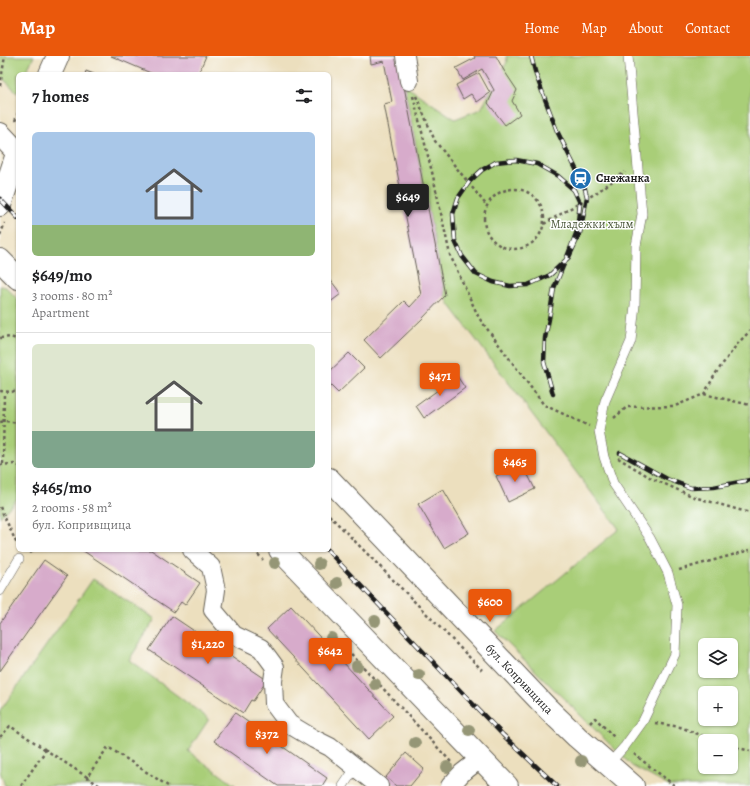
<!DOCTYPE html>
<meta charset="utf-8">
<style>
body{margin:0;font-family:Alegreya,serif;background:#f2f2f2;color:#202124;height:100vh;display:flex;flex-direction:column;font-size:15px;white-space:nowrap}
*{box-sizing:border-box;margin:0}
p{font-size:13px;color:#757577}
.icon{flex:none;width:22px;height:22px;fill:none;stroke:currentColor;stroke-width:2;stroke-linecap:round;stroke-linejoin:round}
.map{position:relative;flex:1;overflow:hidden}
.side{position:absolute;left:16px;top:16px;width:315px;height:480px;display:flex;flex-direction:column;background:#fff;border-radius:6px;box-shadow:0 1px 3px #0004}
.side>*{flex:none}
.fabs{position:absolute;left:698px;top:582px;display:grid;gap:8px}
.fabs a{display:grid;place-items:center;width:40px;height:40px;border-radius:6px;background:#fff;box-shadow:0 1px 3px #0004;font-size:20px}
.price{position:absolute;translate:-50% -34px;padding:0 9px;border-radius:4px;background:#ea580c;color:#fff;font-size:13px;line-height:26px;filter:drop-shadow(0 1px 2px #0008)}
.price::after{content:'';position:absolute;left:50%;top:24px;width:12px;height:9px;margin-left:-6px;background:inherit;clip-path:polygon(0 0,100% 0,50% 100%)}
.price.current{background:#222;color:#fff}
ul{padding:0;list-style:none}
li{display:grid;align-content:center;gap:8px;height:212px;padding:0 16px}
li+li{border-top:1px solid #e0e0e0}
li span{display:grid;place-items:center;height:124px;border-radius:6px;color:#555}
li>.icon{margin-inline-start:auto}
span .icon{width:72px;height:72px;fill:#fffc;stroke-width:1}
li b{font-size:17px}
h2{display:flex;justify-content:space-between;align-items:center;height:48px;padding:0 16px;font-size:17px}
header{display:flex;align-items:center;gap:24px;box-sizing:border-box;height:56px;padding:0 20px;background:#ea580c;color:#fff}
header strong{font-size:19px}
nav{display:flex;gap:22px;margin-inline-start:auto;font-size:14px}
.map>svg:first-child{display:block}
</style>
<header>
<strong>Map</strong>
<nav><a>Home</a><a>Map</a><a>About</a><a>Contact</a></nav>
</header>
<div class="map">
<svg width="750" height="730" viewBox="0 0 750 730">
<rect width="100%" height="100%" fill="#fff"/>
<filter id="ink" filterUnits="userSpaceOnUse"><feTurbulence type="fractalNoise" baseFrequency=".025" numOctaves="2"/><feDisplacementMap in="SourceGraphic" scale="8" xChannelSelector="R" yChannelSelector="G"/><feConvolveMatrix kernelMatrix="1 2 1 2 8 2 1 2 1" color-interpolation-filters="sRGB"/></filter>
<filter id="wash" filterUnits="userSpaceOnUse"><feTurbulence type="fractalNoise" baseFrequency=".012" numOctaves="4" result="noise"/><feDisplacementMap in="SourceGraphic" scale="16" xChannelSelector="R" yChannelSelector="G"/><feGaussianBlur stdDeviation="0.9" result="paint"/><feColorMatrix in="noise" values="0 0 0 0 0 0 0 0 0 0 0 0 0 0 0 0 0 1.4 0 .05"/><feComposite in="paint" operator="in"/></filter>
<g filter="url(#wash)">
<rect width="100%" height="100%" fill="#ecdfbe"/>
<path fill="#a9ce78" stroke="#62754a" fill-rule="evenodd" d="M0 0H34L25 18H18V34L17 36 0 20Z
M506 0H750V730H669L632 710 495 575 619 473 449 248 445 239 404 29 455 63 481 53 507 6ZM705 589H731V615H705ZM705 637H731V663H705ZM705 685H731V711H705Z
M0 230 6 231 18 244V442L0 461Z
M93 523 155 563 129 604 209 663 188 695 236 730H5L0 715V655Z"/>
<g id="blocks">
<path fill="#d7abcb" d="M111 0H206L198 18H153Z
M370 0H398L445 239 422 263 381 302 364 284 404 245 410 251 421 239 384 48 392 46 384 5 371 8Z
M474 0H496L503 13 517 34 512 45 520 58 505 69 488 47 494 34 482 13 463 24 456 12 475 2Z
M86 15 94 18H85Z
M479 17 490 37 477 46 471 38 463 43 456 29Z
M329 222 341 238 329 247Z
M349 297 364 312 338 337 329 328V316Z
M457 320 465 332 424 362 416 350Z
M522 407 535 433 508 446 496 420Z
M443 433 469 477 444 492 418 448Z
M82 494H151L200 527 185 549 181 546 174 556Z
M44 504 67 520 0 615V567Z
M291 550 393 660 369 683 267 573Z
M172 560 267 624 253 645 251 644 243 657 149 594Z
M235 657 327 722 322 730H278L214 685Z
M406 697 424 713 410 730H396L386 721Z"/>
</g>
</g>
<g filter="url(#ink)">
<use href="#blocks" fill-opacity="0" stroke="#656055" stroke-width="1"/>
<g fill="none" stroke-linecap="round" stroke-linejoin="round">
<defs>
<path id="service" d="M0 535 19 503
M608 709 625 690 643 665 675 598 677 549 668 517 650 482 613 427 604 401 599 375 605 345 631 285 635 249 636 190 642 158 628 0
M343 730 356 711"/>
<path id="minor" d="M405 0 409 25
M192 494 211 511 216 534 213 554 234 579 261 592 275 611 273 625 274 648 289 668 314 683 330 691 379 730
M450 730 462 717 480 703"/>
<g id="secondary">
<path d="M50 18 58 0"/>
<path d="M0 78 18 97"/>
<path d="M0 149 18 95"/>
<path d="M0 204 18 222"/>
<path id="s1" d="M329 423 548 653 577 681 633 730"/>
<path d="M280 494 507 730"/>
</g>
</defs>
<use href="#service" stroke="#656055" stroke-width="10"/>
<use href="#minor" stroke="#656055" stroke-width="20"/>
<use href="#secondary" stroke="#656055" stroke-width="24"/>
<path stroke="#656055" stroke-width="2.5" stroke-dasharray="3 3" stroke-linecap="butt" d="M0 30 5 0
M413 40 433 120 450 199 479 262 544 349 589 370
M416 40 435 85 487 150
M15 65 18 57
M484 163a30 30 0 1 1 60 0a30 30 0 1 1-60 0Z
M544 168 596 137 625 116
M0 179 5 167
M0 282 11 281 18 284
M0 335 12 336 18 333
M704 338 750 349
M614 362 627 351 675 350 704 338 716 317 738 287 750 275
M0 366 5 365 18 367
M618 402 651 422 694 441 750 457
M3 408 4 336
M0 409 14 408 18 410
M0 451 16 486 18 488
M329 459 482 614
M254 494 263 504
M30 497 35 494
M679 514 750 494
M343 589 451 706
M590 667 595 662 615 682
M655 667 680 671 716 685
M0 681 10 670 46 694
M731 690 750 695
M634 698 675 730
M87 721 100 730
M21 730 46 694 87 721 108 691 168 730"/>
<use href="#service" stroke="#fff" stroke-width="9"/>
<use href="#minor" stroke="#fff" stroke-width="18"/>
<use href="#secondary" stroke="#fff" stroke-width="22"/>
<defs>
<path id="rail" d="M531 0 536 19 557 75 584 129 587 141 580 177 569 201 550 219 528 229 510 230 493 226 476 218 462 200 455 185 453 158 458 142 470 125 482 114 496 106 516 104 537 108 558 120 574 134 580 147 577 175 567 201 554 232 549 263 545 282 544 306 553 338
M0 143 18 162
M620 397 667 423 691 432 714 431 750 424
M327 494 471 646 503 679 557 730"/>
</defs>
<use href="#rail" stroke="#1c1c1c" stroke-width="4.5"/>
<use href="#rail" stroke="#fff" stroke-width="3" stroke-dasharray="9" stroke-linecap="butt"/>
</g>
<g fill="#959676">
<circle cx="275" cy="507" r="6"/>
<circle cx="319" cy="508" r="6"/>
<circle cx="337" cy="527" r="6"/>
<circle cx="375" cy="565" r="6"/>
<circle cx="331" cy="582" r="6"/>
<circle cx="357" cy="610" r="6"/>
<circle cx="419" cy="619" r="6"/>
<circle cx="375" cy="628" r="6"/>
<circle cx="469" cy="674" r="6"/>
<circle cx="415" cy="687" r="6"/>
<circle cx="581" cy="705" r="6"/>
<circle cx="447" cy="711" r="6"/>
</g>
</g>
<defs>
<symbol id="station-disc" viewBox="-11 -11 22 22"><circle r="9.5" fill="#1f6fb2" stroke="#fff"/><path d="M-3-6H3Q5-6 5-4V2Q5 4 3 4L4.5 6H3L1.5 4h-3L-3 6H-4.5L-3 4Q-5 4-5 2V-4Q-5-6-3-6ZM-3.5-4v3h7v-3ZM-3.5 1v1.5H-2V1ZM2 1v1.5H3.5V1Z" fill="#fff"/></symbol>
</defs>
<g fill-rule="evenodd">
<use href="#station-disc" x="568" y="110" width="25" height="25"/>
</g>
<g text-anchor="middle" stroke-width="3" stroke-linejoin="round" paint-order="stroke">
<g font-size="12" font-weight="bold" fill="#1c1c1c" stroke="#fff" text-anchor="start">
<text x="596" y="126">Снежанка</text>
</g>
<g font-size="12" fill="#4d5a3c" stroke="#fff">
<text x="592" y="172">Младежки хълм</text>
</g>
<g font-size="12" fill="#1c1c1c" stroke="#fff">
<text dy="4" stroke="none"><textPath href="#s1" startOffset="276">бул. Копривщица</textPath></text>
</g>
</g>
</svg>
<div class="fabs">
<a><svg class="icon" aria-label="layers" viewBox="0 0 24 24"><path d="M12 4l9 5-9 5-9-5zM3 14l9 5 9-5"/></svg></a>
<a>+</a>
<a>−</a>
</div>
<b class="price current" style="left:408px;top:162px">$649</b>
<b class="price" style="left:440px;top:341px">$471</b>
<b class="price" style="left:515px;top:427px">$465</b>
<b class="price" style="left:490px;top:567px">$600</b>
<b class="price" style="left:208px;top:609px">$1,220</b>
<b class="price" style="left:330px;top:616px">$642</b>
<b class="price" style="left:267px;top:699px">$372</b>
<section class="side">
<h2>7 homes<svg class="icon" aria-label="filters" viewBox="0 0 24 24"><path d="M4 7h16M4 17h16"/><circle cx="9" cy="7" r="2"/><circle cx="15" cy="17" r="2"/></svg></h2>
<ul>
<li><span style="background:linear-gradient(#a9c7e8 75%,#8fb573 0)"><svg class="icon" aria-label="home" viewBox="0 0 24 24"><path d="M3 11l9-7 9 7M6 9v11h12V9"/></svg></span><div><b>$649/mo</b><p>3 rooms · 80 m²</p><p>Apartment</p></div></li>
<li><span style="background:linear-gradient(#dfe7d0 70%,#7fa58c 0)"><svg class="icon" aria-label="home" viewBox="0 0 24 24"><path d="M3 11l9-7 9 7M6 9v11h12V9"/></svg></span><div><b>$465/mo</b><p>2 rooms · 58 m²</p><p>бул. Копривщица</p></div></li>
</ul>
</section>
</div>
